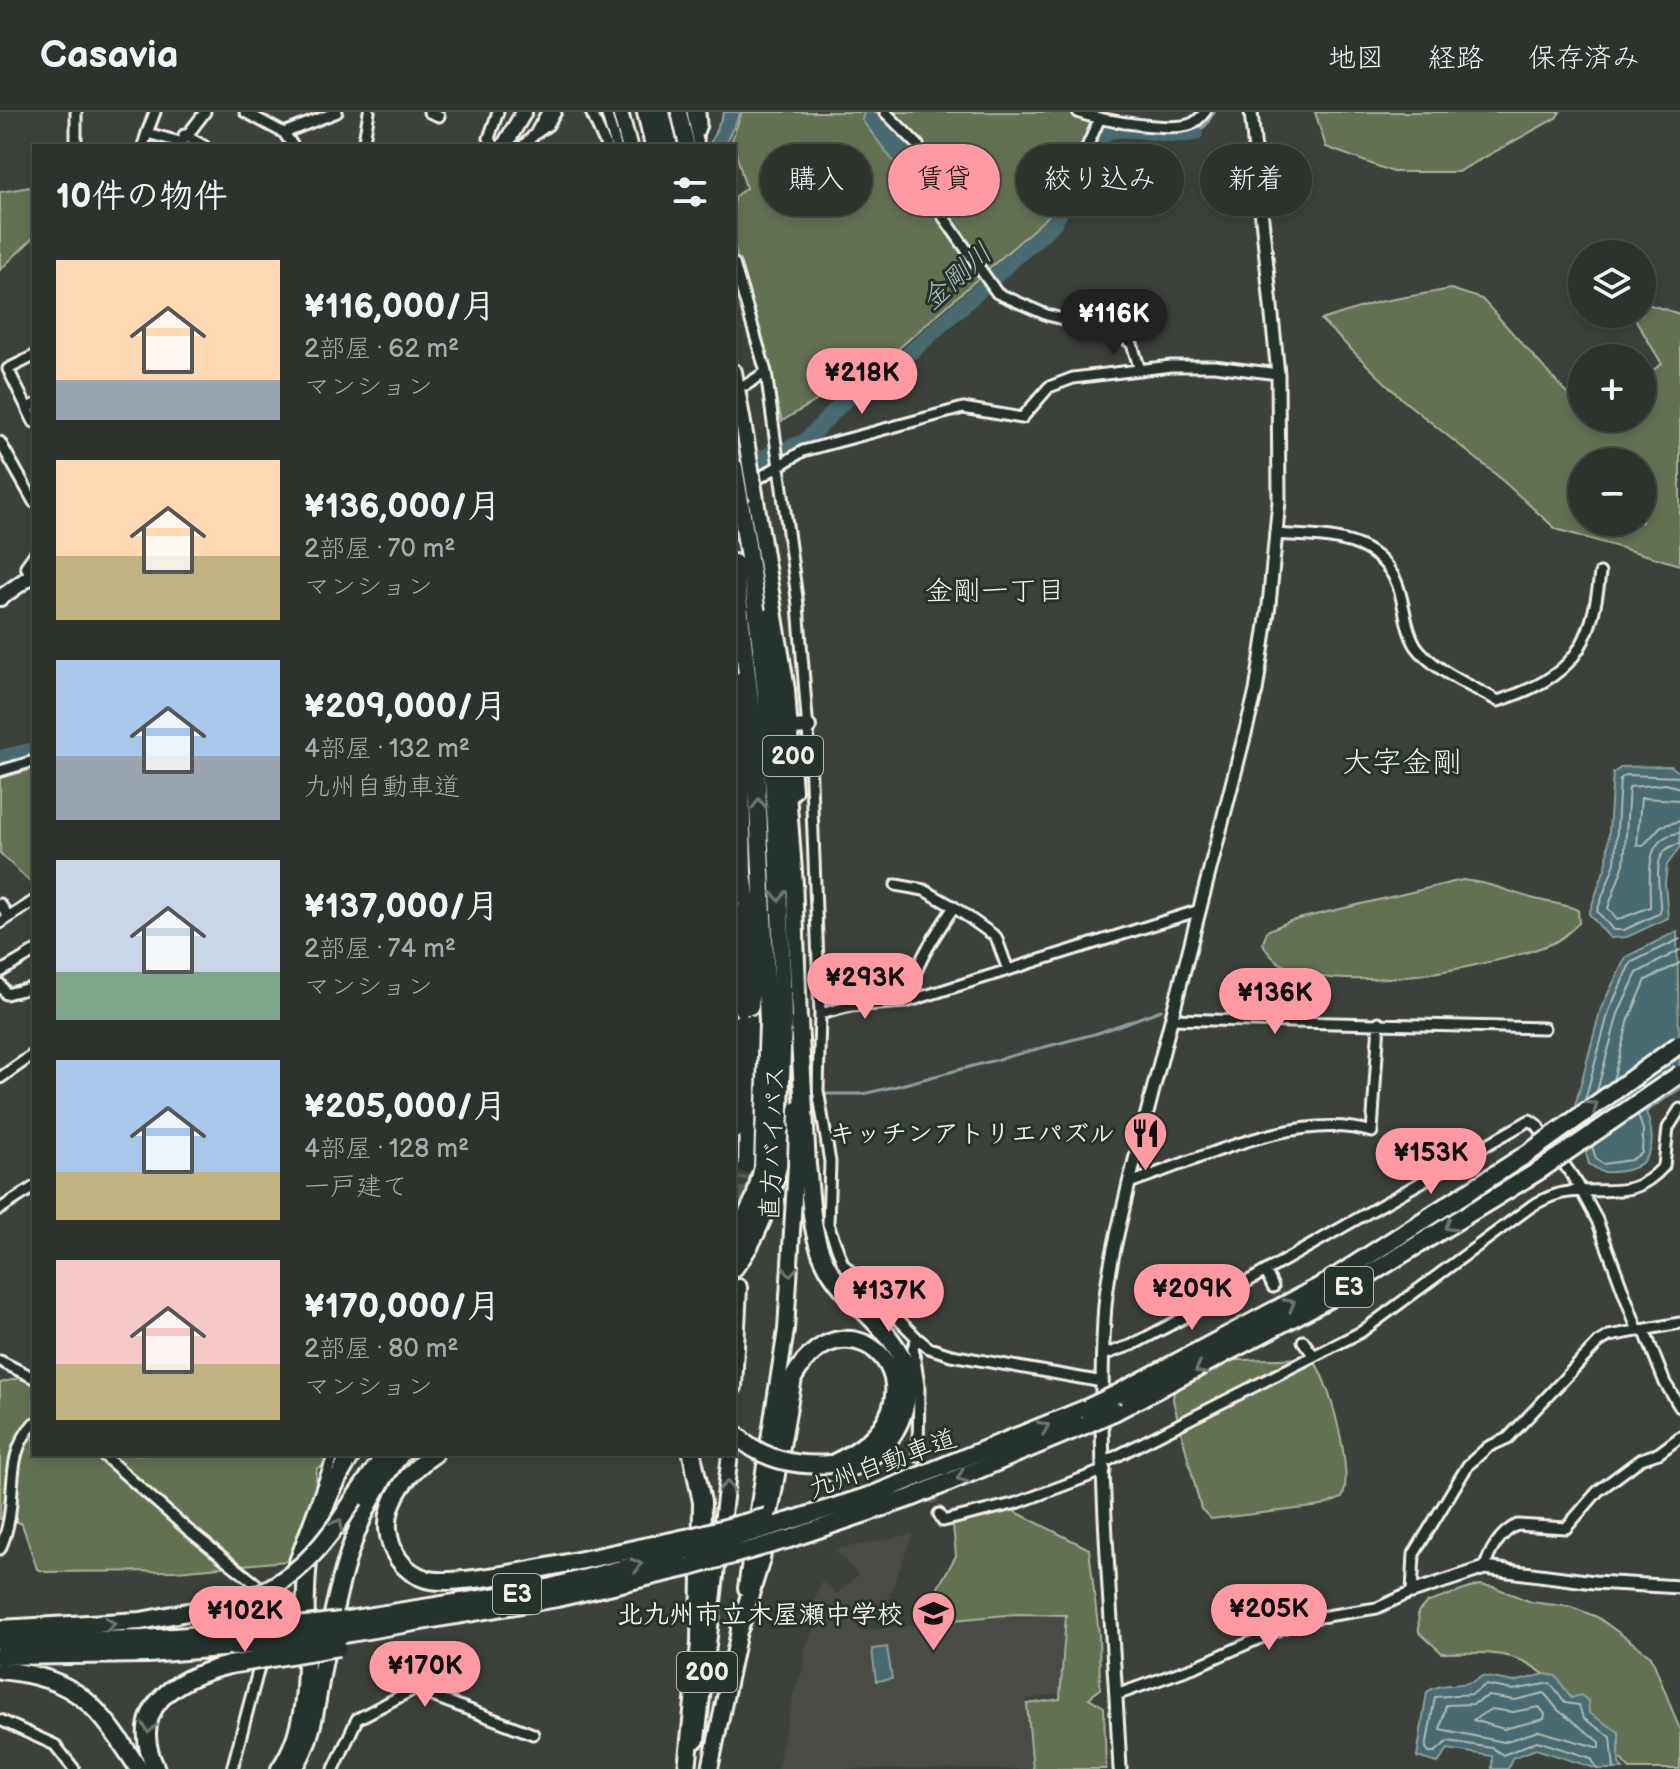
<!DOCTYPE html>
<html lang="ja">
<meta charset="utf-8">
<style>
body{margin:0;font-family:"Balsamiq Sans","Klee One",sans-serif;background:#353a34;color:#f1f3f6;height:100vh;display:flex;flex-direction:column;font-size:30px;white-space:nowrap}
*{box-sizing:border-box;margin:0}
p{font-size:26px;color:#a7aaa9}
.icon{flex:none;width:44px;height:44px;fill:none;stroke:currentColor;stroke-width:2;stroke-linecap:round;stroke-linejoin:round}
.map{position:relative;flex:1;overflow:hidden}
.details{position:absolute;left:32px;top:32px;width:704px;height:1312px;display:flex;flex-direction:column;background:#2d322c;border-radius:0px;box-shadow:0 4px 12px #0003,0 0 0 2px #484d48}
.details>*{flex:none}
.hud{position:absolute;left:760px;top:32px;width:760px;height:72px;display:flex;gap:16px}
.controls{position:absolute;left:1568px;top:128px;display:grid;gap:16px}
.controls a{display:grid;place-items:center;width:88px;height:88px;border-radius:50%;background:#2d322c;box-shadow:0 4px 12px #0003,0 0 0 2px #484d48;font-size:40px}
.price{position:absolute;translate:-50% -68px;padding:0 18px;border-radius:28px;background:#ff9aa2;color:#111;font-size:26px;line-height:52px;filter:drop-shadow(0 2px 4px #0008)}
.price::after{content:'';position:absolute;left:50%;top:48px;width:24px;height:18px;margin-left:-12px;background:inherit;clip-path:polygon(0 0,100% 0,50% 100%)}
.price.on{background:#222;color:#fff}
ul{padding:0;list-style:none}
li{display:flex;align-items:center;gap:24px;height:200px;padding:0 24px}
li span{display:grid;place-items:center;flex:none;width:224px;height:160px;border-radius:0px;color:#555}
li>.icon{margin-inline-start:auto}
span .icon{width:96px;height:96px;fill:#fffc;stroke-width:1}
li b{font-size:34px}
h2{display:flex;justify-content:space-between;align-items:center;height:96px;padding:0 24px;font-size:34px}
.pill{padding:0 28px;border-radius:36px;background:#2d322c;box-shadow:0 4px 12px #0003,0 0 0 2px #484d48;font-size:28px;line-height:72px}
.pill.on{background:#ff9aa2;color:#111}
header{display:flex;align-items:center;gap:48px;box-sizing:border-box;height:112px;padding:0 40px;background:#2d322c;border-bottom:2px solid #484d48}
header strong{font-size:38px}
nav{display:flex;gap:44px;margin-inline-start:auto;font-size:28px}
.map>svg:first-child{display:block}
</style>
<header>
<strong>Casavia</strong>
<nav><a>地図</a><a>経路</a><a>保存済み</a></nav>
</header>
<div class="map">
<svg width="1680" height="1657" viewBox="0 0 1680 1657">
<rect width="100%" height="100%" fill="#3c423b"/>
<filter id="ink" filterUnits="userSpaceOnUse"><feTurbulence type="fractalNoise" baseFrequency=".0125" numOctaves="2"/><feDisplacementMap in="SourceGraphic" scale="16" xChannelSelector="R" yChannelSelector="G"/><feConvolveMatrix kernelMatrix="1 2 1 2 8 2 1 2 1" color-interpolation-filters="sRGB"/></filter>
<g filter="url(#ink)">
<path fill="#4c4c45" d="M913 1422 884 1497 859 1512 860 1519 1017 1502 1066 1503 1060 1581 1026 1588 1033 1657H777L794 1581 805 1553V1537L815 1512 814 1488 822 1468 837 1482 859 1462 834 1438Z"/>
<path fill="#647152" stroke="#acb19d" stroke-width="2" fill-rule="evenodd" d="M742 0H1101L1052 101 887 247 782 309 734 133V85L746 76 732 27Z
M1315 0H1560L1556 6 1458 60H1393L1326 35Z
M30 75 34 76V125L0 158V80Z
M1451 177 1482 187 1571 286 1582 284V306H1642V265L1662 252 1634 205 1642 202 1644 191 1680 202V453L1556 417 1493 360 1403 288 1321 208 1378 190ZM1582 350H1642V410H1582Z
M34 657V774L0 741V666Z
M1462 768C1488 770 1509 780 1535 787 1550 791 1564 792 1578 798L1579 811C1572 817 1564 826 1555 830 1505 853 1288 900 1263 831L1267 819 1290 809Z
M1312 1246C1329 1266 1355 1362 1342 1386L1322 1394 1211 1407 1201 1397 1173 1288 1176 1260 1205 1249Z
M34 1262V1342H364L317 1356 310 1432 286 1449 176 1459 46 1460 37 1457 22 1412 11 1407H0V1271Z
M1012 1398 1089 1437 1099 1523 1100 1577 1089 1586 1104 1595 1106 1657H1033L1027 1592 1060 1587 1066 1503 1017 1502 922 1511 920 1506 956 1444 953 1413Z
M1479 1473 1494 1475 1531 1490 1572 1495 1597 1505 1651 1544 1680 1618V1657H1630C1597 1624 1569 1573 1527 1551 1502 1538 1469 1541 1442 1541L1419 1520 1418 1500 1426 1491Z"/>
<path fill="#486a6f" stroke="#8da09f" stroke-width="2" d="M724 0H741L724 34H709Z
M864 0H874L915 34 910 41 894 50 862 8Z
M1671 654 1680 661V735L1667 753 1665 771 1668 806 1627 825 1610 826 1589 802 1607 750 1613 661 1622 655Z
M1677 819 1680 977 1646 1000C1661 1041 1646 1062 1602 1060L1589 1052 1574 998 1601 896 1626 845Z
M887 1535 892 1567 876 1569 872 1537Z
M1545 1562 1556 1564 1571 1586 1581 1583 1588 1589 1589 1601 1619 1620V1651L1623 1657H1598L1536 1637 1512 1646 1508 1657H1492V1644L1448 1637 1438 1651 1417 1645 1427 1580C1443 1568 1465 1578 1482 1564L1514 1570Z"/>
<g fill="none" stroke-linecap="round" stroke-linejoin="round">
<path stroke="#afbbb8" stroke-width="2" d="M1680 665 1626 663 1620 667 1615 751 1597 799 1613 818H1624L1660 801C1662 780 1646 736 1680 732
M1680 676 1666 672 1629 675 1624 752 1608 796 1617 808 1650 795C1651 770 1641 724 1680 721
M1680 688 1641 686 1637 733 1643 734 1661 714 1680 709
M1613 968 1629 907 1646 868 1680 851
M1597 979 1618 902 1637 861 1680 838
M1585 988 1609 899 1628 856 1632 850 1680 827
M1592 1034 1596 1047 1603 1052 1631 1048 1642 1041 1643 1018 1638 1003
M1544 1581 1559 1599 1600 1630V1636L1539 1619 1503 1630 1440 1617 1446 1593 1473 1592 1488 1584 1515 1588Z
M1539 1595 1545 1602 1544 1607 1504 1617 1473 1608 1491 1597 1513 1600Z
M1597 1657 1591 1646 1537 1629 1503 1643 1492 1636 1448 1629 1435 1640H1429L1426 1636 1435 1585 1472 1582 1485 1573 1513 1578 1550 1571 1565 1591 1579 1593 1583 1606 1611 1625 1614 1657"/>
<path stroke="#8da09f" stroke-width="3" d="M1195 21 1206 13 1214 0
M0 972 34 948
M827 982H863L897 974 1098 921 1161 898"/>
<path stroke="#486a6f" stroke-width="16" d="M734 365 759 347 804 330 845 288 890 259 1054 111 1103 23C1122 9 1165 27 1195 21
M0 646 34 638"/>
<path stroke="#585c55" stroke-width="9" stroke-dasharray="9 4.5" stroke-linecap="butt" d="M1273 1175 1303 1229
M918 1344 939 1402"/>
<path stroke="#585c55" stroke-width="14" stroke-dasharray="14 7" stroke-linecap="butt" d="M743 1110 745 1064"/>
<defs>
<path id="minor" d="M155 0 147 21 180 30
M245 0 284 21 293 34
M429 0 439 4
M591 0 606 34
M606 0 616 34
M692 0 699 34
M885 0 918 33 933 90 997 181 1047 203 1118 221 1132 232 1140 258
M1078 0C1097 8 1172 20 1191 12 1196 10 1201 5 1205 0
M284 21 337 0
M535 22 548 13 556 0
M184 23 204 34
M697 23 701 13 700 0
M76 34V0
M143 34 147 21
M179 34 205 0
M363 34 369 0
M494 34 489 26 498 0
M523 34 535 22 547 0
M1079 53 1099 8
M734 152 766 260 798 493 810 644 820 902 818 978 830 1050 828 1112 843 1152 917 1226 929 1236 951 1243 1103 1270
M34 244 8 257 27 296 34 293
M746 273 766 260
M27 296 34 310
M0 330 34 390
M751 371 803 339 963 296 1022 306 1049 275 1073 266 1171 254H1214L1278 262
M1275 422C1320 425 1373 421 1396 469 1405 489 1404 515 1416 534 1434 559 1472 574 1498 589 1572 565 1592 536 1600 461
M31 464 26 454 34 443
M0 659 34 649
M896 773 924 778 954 795
M0 792 9 805
M0 811 34 789
M0 860 34 840
M0 872 6 882 34 875
M906 890C915 852 933 826 954 795L996 825 1008 858
M820 902 851 894 906 890 1200 798
M1171 907 1544 916
M745 962H806
M0 966 34 942
M734 1027H767
M1129 1071C1202 1047 1297 998 1372 1020L1379 910
M0 1097 34 1075
M1266 1160 1273 1175
M1645 1220 1665 1271 1680 1295
M917 1226 913 1236 919 1273 918 1344
M1303 1229 1314 1244
M1103 1243 1132 1233 1189 1203 1530 1008 1537 1013 1577 1071 1597 1108 1638 1219
M0 1249 34 1266
M102 1342 187 1417 265 1479
M1105 1350 1361 1220 1533 1093C1545 1087 1556 1081 1569 1080 1608 1075 1633 1089 1664 1054L1668 1016 1680 997
M939 1402 943 1409 1017 1391 1105 1358
M0 1437C22 1388 0 1348 34 1311
M292 1456 334 1342
M1485 1456C1489 1439 1501 1420 1517 1413L1566 1416 1598 1379 1641 1347 1659 1341 1680 1325
M268 1518 274 1486 282 1472
M1116 1583 1197 1554 1301 1508 1377 1496 1412 1480 1414 1442 1468 1353 1488 1335 1508 1326 1599 1230 1609 1224 1680 1211
M0 1608 55 1633 74 1657
M232 1657 262 1544
M334 1657 357 1607 414 1577 533 1622"/>
<path id="tertiary" d="M1412 1480 1485 1456 1594 1470 1680 1475
M1120 1657C1113 1509 1096 1357 1104 1208 1106 1162 1119 1116 1129 1071L1256 579 1269 493 1279 389 1278 262 1251 0"/>
<path id="trunk" d="M620 0 629 34
M679 0 687 34
M504 34 524 0
M734 260 746 328
M755 382 787 578 794 679
M0 486 34 462
M791 616 808 615
M794 764 799 909
M734 798 748 872
M734 1275 739 1175
M746 1476 786 1218 796 1053
M697 1628 730 1342
M710 1657 742 1505"/>
<path id="motorway" d="M646 0 654 34
M661 0 669 34
M740 390C770 561 780 736 783 909
M734 451 755 630 768 909
M766 506 779 574 794 773
M739 569 743 761 754 841 750 894
M734 832 742 896
M807 1053C811 1085 810 1120 825 1150 852 1207 935 1230 899 1311 886 1340 863 1354 833 1361
M734 1129 755 1086 763 1055
M734 1156C758 1126 770 1091 778 1054
M1117 1282 1326 1171 1530 1040
M1116 1299 1334 1184 1540 1058
M434 1342C410 1358 386 1386 388 1417 390 1440 403 1460 426 1467 461 1479 643 1434 691 1425
M354 1387 386 1342
M787 1410 875 1382 1085 1297
M789 1427 913 1385 1085 1313
M341 1509 544 1477 690 1439
M740 1515 761 1447 793 1266C851 1164 966 1291 832 1352
M0 1517 141 1509 234 1491
M338 1523 557 1486 690 1455
M0 1529 143 1527 234 1521
M0 1544 148 1542 233 1535
M0 1558C80 1566 98 1595 139 1657
M156 1657C126 1595 175 1566 229 1553
M280 1657C321 1596 299 1520 308 1451 314 1413 332 1374 352 1342
M293 1657C313 1629 316 1591 322 1558 337 1480 350 1405 401 1342
M687 1657 700 1532 702 1390 692 1342"/>
</defs>
<use href="#minor" stroke="#f4f1e8" stroke-width="15"/>
<use href="#tertiary" stroke="#f4f1e8" stroke-width="17"/>
<use href="#trunk" stroke="#f4f1e8" stroke-width="20"/>
<use href="#motorway" stroke="#f4f1e8" stroke-width="22"/>
<use href="#minor" stroke="#26332d" stroke-width="9"/>
<use href="#tertiary" stroke="#26332d" stroke-width="11"/>
<use href="#trunk" stroke="#26332d" stroke-width="14"/>
<use href="#motorway" stroke="#26332d" stroke-width="16"/>
<defs>
<path id="trunk-bridge" d="M746 328 755 382
M796 1053 797 997
M746 1054 750 910"/>
<path id="motorway-bridge" d="M734 355 740 390
M799 909 807 1053
M734 1018 742 910
M1530 1040 1680 932
M778 1054 783 909
M763 1055 768 909
M1540 1058 1680 962
M1085 1297 1117 1282
M1085 1313 1116 1299
M734 1321C761 1348 795 1355 832 1352
M691 1425 767 1405
M690 1439 787 1410
M690 1455 789 1427
M234 1491C292 1474 323 1436 354 1387
M234 1521 341 1509
M233 1535 338 1523
M229 1553 338 1535"/>
</defs>
<use href="#trunk-bridge" stroke="#f4f1e8" stroke-width="20" stroke-linecap="butt"/>
<use href="#motorway-bridge" stroke="#f4f1e8" stroke-width="22" stroke-linecap="butt"/>
<use href="#trunk-bridge" stroke="#26332d" stroke-width="14"/>
<use href="#motorway-bridge" stroke="#26332d" stroke-width="16"/>
</g>
<defs><path id="oneway-chevron" d="M-2-3.5L2.5 0L-2 3.5" fill="none" stroke-width="1.6" stroke-linecap="round" stroke-linejoin="round" transform="scale(2)"/></defs>
<g stroke="#6e766e">
<use href="#oneway-chevron" transform="translate(759 692) rotate(-93)"/>
<use href="#oneway-chevron" transform="translate(779 784) rotate(87)"/>
<use href="#oneway-chevron" transform="translate(1593 994) rotate(-36)"/>
<use href="#oneway-chevron" transform="translate(1450 1114) rotate(148)"/>
<use href="#oneway-chevron" transform="translate(790 1159) rotate(94)"/>
<use href="#oneway-chevron" transform="translate(1290 1192) rotate(-29)"/>
<use href="#oneway-chevron" transform="translate(1200 1257) rotate(153)"/>
<use href="#oneway-chevron" transform="translate(1044 1315) rotate(-23)"/>
<use href="#oneway-chevron" transform="translate(962 1365) rotate(158)"/>
<use href="#oneway-chevron" transform="translate(727 1374) rotate(-84)"/>
<use href="#oneway-chevron" transform="translate(338 1412) rotate(-57)"/>
<use href="#oneway-chevron" transform="translate(637 1453) rotate(-15)"/>
<use href="#oneway-chevron" transform="translate(110 1512) rotate(-5)"/>
<use href="#oneway-chevron" transform="translate(149 1616) rotate(97)"/>
</g>
</g>
<defs>
<symbol id="restaurant-pin" viewBox="-11 -11 22 30"><path d="M0 17L-7.5 6A9.5 9.5 0 1 1 7.5 6Z" fill="#ff9aa2" stroke="#26332d"/><path d="M-5-6h1v4h1v-4h1v4h1v-4h1v5L-1.5 .5V6h-2V.5L-5-1ZM5-6V6H3V1.5H1.5Q1.5-4 5-6Z" fill="#111"/></symbol>
<symbol id="school-pin" viewBox="-11 -11 22 30"><path d="M0 17L-7.5 6A9.5 9.5 0 1 1 7.5 6Z" fill="#ff9aa2" stroke="#26332d"/><path d="M0-5L7-2L0 1L-7-2ZM-4 1L0 2.5L4 1V4Q0 6-4 4Z" fill="#111"/></symbol>
</defs>
<g fill-rule="evenodd">
<use href="#restaurant-pin" x="1120" y="996" width="51" height="69"/>
<use href="#school-pin" x="908" y="1476" width="51" height="69"/>
</g>
<g text-anchor="middle" stroke-width="6" stroke-linejoin="round" paint-order="stroke">
<g fill="#26332d" stroke="#b6b8b0" stroke-width="2">
<rect x="763" y="624" width="60" height="40" rx="6"/>
<rect x="1325" y="1155" width="48" height="40" rx="6"/>
<rect x="493" y="1462" width="48" height="40" rx="6"/>
<rect x="677" y="1540" width="60" height="40" rx="6"/>
</g>
<g font-size="24" font-weight="bold" fill="#f4f1e8">
<text x="793" y="652">200</text>
<text x="1349" y="1183">E3</text>
<text x="517" y="1490">E3</text>
<text x="707" y="1568">200</text>
</g>
<g font-size="26" font-weight="bold" fill="#f4f1e8" stroke="#26332d" text-anchor="end">
<text x="1115" y="1030">キッチンアトリエパズル</text>
<text x="903" y="1511">北九州市立木屋瀬中学校</text>
</g>
<g font-size="26" fill="#f4f1e8" stroke="#26332d">
<text transform="translate(772 1031) rotate(-88)" y="9">直方バイパス</text>
<text transform="translate(882 1351) rotate(-20)" y="9">九州自動車道</text>
</g>
<g font-size="28" font-style="italic" fill="#afbbb8" stroke="#26332d">
<text transform="translate(956 164) rotate(-42)" y="10">金剛川</text>
</g>
<g font-size="28" fill="#f4f1e8" stroke="#26332d">
<text x="995" y="488">金剛一丁目</text>
</g>
<g font-size="30" fill="#f4f1e8" stroke="#26332d">
<text x="1402" y="660">大字金剛</text>
</g>
</g>
</svg>
<div class="controls">
<a><svg class="icon" aria-label="layers" viewBox="0 0 24 24"><path d="M12 4l9 5-9 5-9-5zM3 14l9 5 9-5"/></svg></a>
<a>+</a>
<a>−</a>
</div>
<b class="price on" style="left:1114px;top:245px">¥116K</b>
<b class="price" style="left:862px;top:304px">¥218K</b>
<b class="price" style="left:865px;top:909px">¥293K</b>
<b class="price" style="left:1275px;top:924px">¥136K</b>
<b class="price" style="left:1431px;top:1084px">¥153K</b>
<b class="price" style="left:1192px;top:1220px">¥209K</b>
<b class="price" style="left:889px;top:1222px">¥137K</b>
<b class="price" style="left:1269px;top:1540px">¥205K</b>
<b class="price" style="left:245px;top:1542px">¥102K</b>
<b class="price" style="left:425px;top:1597px">¥170K</b>
<div class="hud">
<a class="pill">購入</a>
<a class="pill on">賃貸</a>
<a class="pill">絞り込み</a>
<a class="pill">新着</a>
</div>
<section class="details">
<h2>10件の物件<svg class="icon" aria-label="filters" viewBox="0 0 24 24"><path d="M4 7h16M4 17h16"/><circle cx="9" cy="7" r="2"/><circle cx="15" cy="17" r="2"/></svg></h2>
<ul>
<li><span style="background:linear-gradient(#ffd9b3 75%,#9aa5b1 0)"><svg class="icon" aria-label="home" viewBox="0 0 24 24"><path d="M3 11l9-7 9 7M6 9v11h12V9"/></svg></span><div><b>¥116,000/月</b><p>2部屋 · 62 m²</p><p>マンション</p></div></li>
<li><span style="background:linear-gradient(#ffd9b3 60%,#c2b280 0)"><svg class="icon" aria-label="home" viewBox="0 0 24 24"><path d="M3 11l9-7 9 7M6 9v11h12V9"/></svg></span><div><b>¥136,000/月</b><p>2部屋 · 70 m²</p><p>マンション</p></div></li>
<li><span style="background:linear-gradient(#a9c7e8 60%,#9aa5b1 0)"><svg class="icon" aria-label="home" viewBox="0 0 24 24"><path d="M3 11l9-7 9 7M6 9v11h12V9"/></svg></span><div><b>¥209,000/月</b><p>4部屋 · 132 m²</p><p>九州自動車道</p></div></li>
<li><span style="background:linear-gradient(#c9d6e8 70%,#7fa58c 0)"><svg class="icon" aria-label="home" viewBox="0 0 24 24"><path d="M3 11l9-7 9 7M6 9v11h12V9"/></svg></span><div><b>¥137,000/月</b><p>2部屋 · 74 m²</p><p>マンション</p></div></li>
<li><span style="background:linear-gradient(#a9c7e8 70%,#c2b280 0)"><svg class="icon" aria-label="home" viewBox="0 0 24 24"><path d="M3 11l9-7 9 7M6 9v11h12V9"/></svg></span><div><b>¥205,000/月</b><p>4部屋 · 128 m²</p><p>一戸建て</p></div></li>
<li><span style="background:linear-gradient(#f6c9c9 65%,#c2b280 0)"><svg class="icon" aria-label="home" viewBox="0 0 24 24"><path d="M3 11l9-7 9 7M6 9v11h12V9"/></svg></span><div><b>¥170,000/月</b><p>2部屋 · 80 m²</p><p>マンション</p></div></li>
</ul>
</section>
</div>
